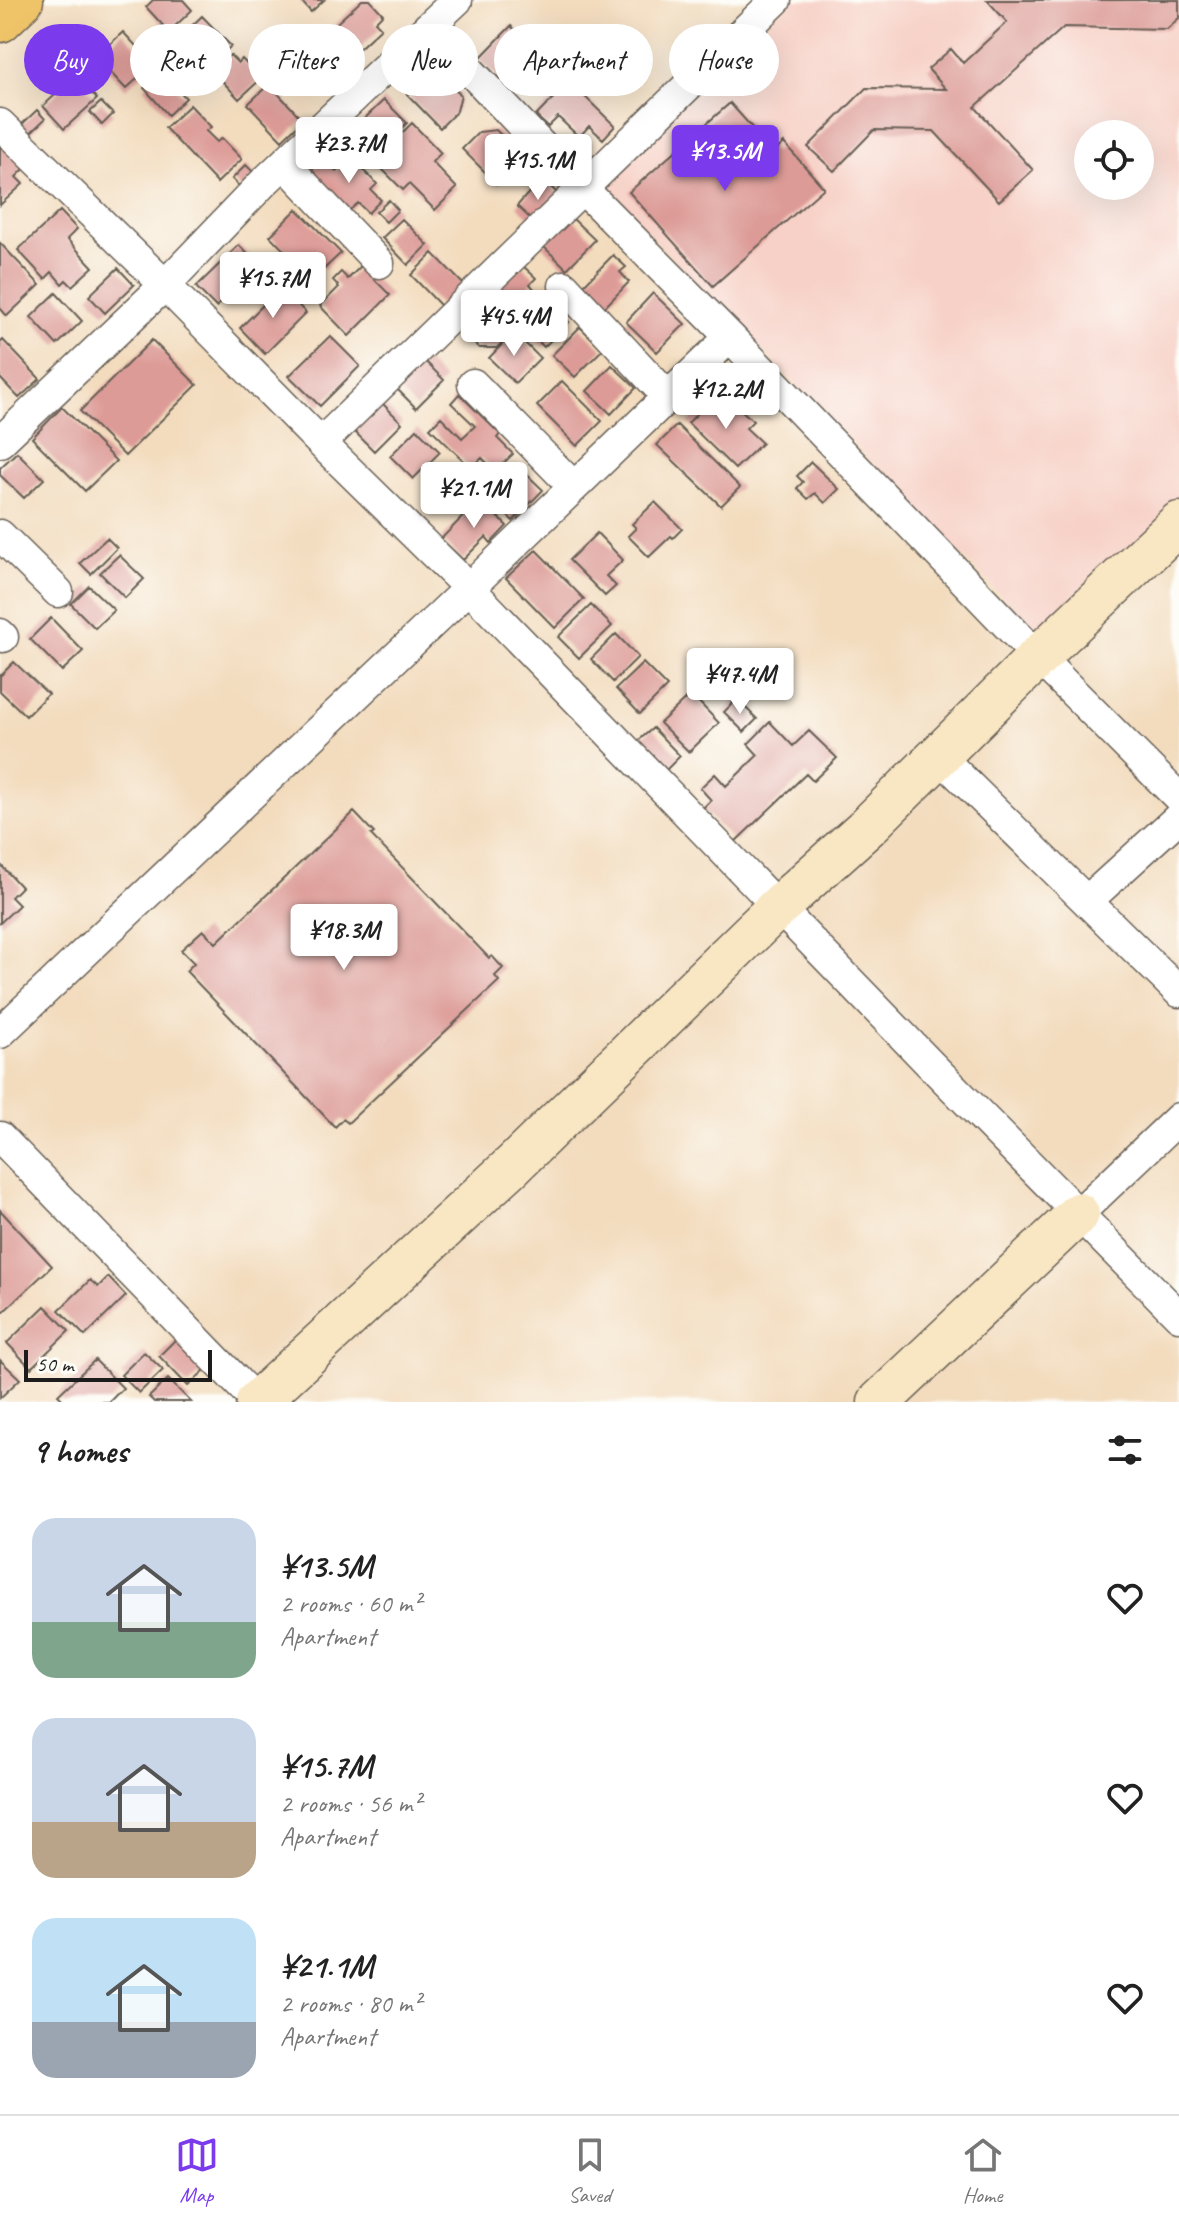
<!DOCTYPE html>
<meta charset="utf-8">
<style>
body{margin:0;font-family:Caveat,sans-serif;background:#f6f6f6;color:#222;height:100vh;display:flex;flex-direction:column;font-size:30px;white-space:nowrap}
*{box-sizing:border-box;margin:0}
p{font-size:26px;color:#767676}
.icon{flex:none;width:44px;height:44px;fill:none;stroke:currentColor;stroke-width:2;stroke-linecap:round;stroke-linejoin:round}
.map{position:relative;height:1402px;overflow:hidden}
.sheet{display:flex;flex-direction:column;background:#fff;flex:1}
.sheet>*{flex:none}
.top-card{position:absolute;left:24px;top:24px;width:1132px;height:72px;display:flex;gap:16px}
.fabs{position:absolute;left:1074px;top:120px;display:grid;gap:16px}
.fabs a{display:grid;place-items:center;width:80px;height:80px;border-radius:50%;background:#fff;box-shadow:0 8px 32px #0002;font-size:40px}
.scale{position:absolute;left:24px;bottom:20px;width:188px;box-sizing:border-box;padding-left:8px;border:4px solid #1c1c1c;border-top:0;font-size:22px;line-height:28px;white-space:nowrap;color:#1c1c1c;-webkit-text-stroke:6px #fdfcf7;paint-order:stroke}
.price{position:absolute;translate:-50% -68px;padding:0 18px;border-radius:8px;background:#fff;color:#222;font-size:26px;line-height:52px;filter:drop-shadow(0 2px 4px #0008)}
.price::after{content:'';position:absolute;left:50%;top:48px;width:24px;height:18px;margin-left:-12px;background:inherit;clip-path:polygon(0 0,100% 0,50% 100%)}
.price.selected{background:#7c3aed;color:#fff}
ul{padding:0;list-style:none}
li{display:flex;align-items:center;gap:24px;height:200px;padding:0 32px}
li span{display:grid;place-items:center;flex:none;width:224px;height:160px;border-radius:24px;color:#555}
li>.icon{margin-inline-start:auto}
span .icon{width:96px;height:96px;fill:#fffc;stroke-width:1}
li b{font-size:34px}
h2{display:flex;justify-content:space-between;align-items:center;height:96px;padding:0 32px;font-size:34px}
.chip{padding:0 28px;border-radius:36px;background:#fff;box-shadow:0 8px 32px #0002;font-size:28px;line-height:72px}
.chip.selected{background:#7c3aed;color:#fff}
.tabs{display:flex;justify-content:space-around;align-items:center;height:112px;border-top:2px solid #e0e0e0;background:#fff;font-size:22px;color:#767676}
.tabs a{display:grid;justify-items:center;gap:4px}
.tabs .selected{color:#7c3aed}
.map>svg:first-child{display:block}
</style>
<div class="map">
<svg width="1179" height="1402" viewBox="0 0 1179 1402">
<rect width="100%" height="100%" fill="#fdfcf7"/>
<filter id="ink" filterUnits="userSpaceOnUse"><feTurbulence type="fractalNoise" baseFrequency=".0125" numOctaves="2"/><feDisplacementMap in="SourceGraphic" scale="16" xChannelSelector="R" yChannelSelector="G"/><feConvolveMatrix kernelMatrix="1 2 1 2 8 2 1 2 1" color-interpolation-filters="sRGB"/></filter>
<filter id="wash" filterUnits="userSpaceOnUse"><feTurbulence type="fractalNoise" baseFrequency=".006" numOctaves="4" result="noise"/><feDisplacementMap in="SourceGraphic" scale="32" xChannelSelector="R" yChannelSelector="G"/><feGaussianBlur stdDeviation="1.8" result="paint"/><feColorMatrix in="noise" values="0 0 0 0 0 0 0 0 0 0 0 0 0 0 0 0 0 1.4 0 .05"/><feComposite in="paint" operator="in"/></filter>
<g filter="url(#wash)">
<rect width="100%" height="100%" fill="#f3dcbe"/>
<path fill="#f7d1c7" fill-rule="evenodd" d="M792 0H1179V503L1049 628H1033L604 188V181ZM1088 134H1140V186H1088Z"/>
<g id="blocks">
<path fill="#dd9b97" d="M153 0H183L192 10 169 32 146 7Z
M300 0H324L311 12Z
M362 0H370L383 14 375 22 381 28 352 55 328 31Z
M987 0H1179V18L1167 29 1064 27 975 107 1033 170 999 201 934 131 874 130 834 171 808 147 866 88 946 89 928 69 951 49 963 63 1007 22Z
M202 16 231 46 208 68 179 38Z
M511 26 543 57 511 90 479 59Z
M123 32 153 64 126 89 96 57Z
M230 55 238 63 242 59 261 79 239 99 213 71Z
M161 71 186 98 168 115 144 88Z
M439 73 461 95 457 111 440 128 405 92 422 76Z
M76 76 97 99 64 129 43 106Z
M269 84 303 120 282 140 248 104Z
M575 87 615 126 603 139 589 126 579 137 558 117 548 127 536 116 561 90 567 95Z
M384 100 407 123 385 144 363 120Z
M101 102 113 114 102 125 90 112Z
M730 103 774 152 784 143 824 188 713 286 629 192Z
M190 105 211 127 206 131 217 142 222 138 242 159 217 183 165 128Z
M37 110 45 119 27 136 19 127Z
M412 123 441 153 432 162 457 188 435 210 409 184 403 190 374 161Z
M496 130 518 152 514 168 497 184 462 149 479 132Z
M0 144 25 168 16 177 23 184 0 205Z
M323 159 336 171 344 163 351 170 357 164 377 184 371 190 381 200 368 213 358 203 350 210 311 171Z
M246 165 256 175 242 189 232 179Z
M550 186 560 196 535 223 517 206 532 189Z
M389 200 398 210 386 222 376 212Z
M297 209 341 253 324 269 316 261 305 272 270 236Z
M60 211 77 229 67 239 93 267 72 286 66 280 62 284 52 272 45 279 18 250Z
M571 217 595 240 567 269 543 246Z
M402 219 428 245 408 265 382 238Z
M0 243 40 285 7 316 0 308Z
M239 245 259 266 216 307 196 287Z
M433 253 464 285 442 307 411 275Z
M613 255 626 267 620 272 629 282 603 309 581 288Z
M522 265 536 278 530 284 535 290 509 316 490 297Z
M361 266 390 295 349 336 320 306 339 287 333 280 341 272 348 279Z
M118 268 134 285 105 313 89 296Z
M281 287 306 313 265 354 240 328Z
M56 293 82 321 57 345 31 317Z
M653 293 685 324 657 352 626 322Z
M546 300 569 322 544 347 521 324Z
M484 302 514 329 497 348H479L459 329Z
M580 327 603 349 575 377 552 355Z
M514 332 540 358 515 383 489 358Z
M330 336 360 366 320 406 289 376Z
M3 340 40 379 19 398 0 378V343Z
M152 340 197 385 125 456 80 411Z
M423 359 444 380 416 408 395 387Z
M612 365 636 388 611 414 587 391Z
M562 381 602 421 577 446 537 406Z
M459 394 500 434 497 438 513 454 495 471 482 458 471 468 430 428 441 417 462 438 475 426 451 403Z
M714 396 730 411 736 405 753 421 746 428 762 443 735 469 688 423Z
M381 402 402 423 374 451 353 430Z
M62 407 116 461 85 491 32 438Z
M677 425 740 487 721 506 657 445Z
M417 429 440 452 413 479 390 456Z
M17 452 44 479 24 498 0 475V468Z
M811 462 839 489 825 503 815 493 808 499 797 488 803 482 797 476Z
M518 466 543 490 513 521 488 497Z
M480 499 507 526 491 543 486 537 463 560 441 539Z
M655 502 682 529 673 538 671 536 649 557 628 536 636 528 632 524Z
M597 533 623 560 606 576 616 586 605 596 569 560Z
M107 538 117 548 91 574 80 563Z
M536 550 584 599 555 628 506 578Z
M119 555 144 579 125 598 100 573Z
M89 586 114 610 95 628 71 604Z
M591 605 612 626 579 658 558 637Z
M51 618 83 651 62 671 30 639Z
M616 634 638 657 613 682 591 659Z
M14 662 48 694 26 716 0 691V676Z
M643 663 667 687 640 714 616 689Z
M691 694 719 723 689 752 660 723Z
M737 699 757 719 744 732 724 712Z
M770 722 793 746 809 731 837 758 813 781 806 774 735 842 702 809 711 800 700 788 715 774 726 786 758 755 748 744Z
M653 728 680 756 666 770 638 741Z
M354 812 374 833 371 835 489 958 492 956 503 968 495 976 499 981 348 1123 343 1119 335 1127 186 971 194 963 181 950 203 930 216 943Z
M0 864 21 887 11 897 19 905 0 923Z
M0 1210 52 1266 0 1315Z
M108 1277 126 1296 85 1336 59 1310 90 1280 98 1287Z
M45 1306 69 1331 31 1368 7 1343Z
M178 1337 208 1367 188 1386 159 1356Z
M144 1352 163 1370 139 1393 121 1375Z
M0 1360 20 1379 0 1398Z
M95 1360 123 1388 109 1402H65L58 1395Z
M168 1379 191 1402H154L149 1397Z"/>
</g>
</g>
<g filter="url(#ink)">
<use href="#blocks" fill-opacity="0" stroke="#675f55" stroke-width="2"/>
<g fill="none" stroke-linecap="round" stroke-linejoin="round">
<defs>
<path id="street" d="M428 27 583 189 730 337 1038 657 1179 798
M0 124 165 285 321 443 469 588 930 1064 1179 1316
M284 163 379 263
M564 286 667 396
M473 384 574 487
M0 442 165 285 263 183 457 0
M321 443 776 0
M0 535 58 592
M0 634 3 637
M939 756 1179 992
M1087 901 1179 817
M0 1033 469 588 730 337
M0 1137 257 1402
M1078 1214 1179 1118"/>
<path id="secondary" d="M257 1402 513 1165 778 907 867 827 1038 657 1179 523
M879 1402 1078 1214"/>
<path id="highway" d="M0 20 21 0"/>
</defs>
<use href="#street" stroke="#675f55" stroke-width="33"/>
<use href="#secondary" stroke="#675f55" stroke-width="45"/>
<use href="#highway" stroke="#675f55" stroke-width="47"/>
<use href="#street" stroke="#fff" stroke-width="30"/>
<use href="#secondary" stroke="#f9e7c3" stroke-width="42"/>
<use href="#highway" stroke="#efc469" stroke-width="44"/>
</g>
</g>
</svg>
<div class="fabs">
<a><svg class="icon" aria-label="locate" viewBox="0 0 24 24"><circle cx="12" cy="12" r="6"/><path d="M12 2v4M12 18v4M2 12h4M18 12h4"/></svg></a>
</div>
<div class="scale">50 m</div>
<b class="price" style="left:349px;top:185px">¥23.7M</b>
<b class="price selected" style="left:725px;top:193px">¥13.5M</b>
<b class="price" style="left:538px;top:202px">¥15.1M</b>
<b class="price" style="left:273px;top:320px">¥15.7M</b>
<b class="price" style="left:514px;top:358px">¥45.4M</b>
<b class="price" style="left:726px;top:431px">¥12.2M</b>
<b class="price" style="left:474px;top:530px">¥21.1M</b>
<b class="price" style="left:740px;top:716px">¥47.4M</b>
<b class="price" style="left:344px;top:972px">¥18.3M</b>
<div class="top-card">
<a class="chip selected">Buy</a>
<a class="chip">Rent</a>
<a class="chip">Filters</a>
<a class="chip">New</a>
<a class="chip">Apartment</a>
<a class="chip">House</a>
</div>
</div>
<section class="sheet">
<h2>9 homes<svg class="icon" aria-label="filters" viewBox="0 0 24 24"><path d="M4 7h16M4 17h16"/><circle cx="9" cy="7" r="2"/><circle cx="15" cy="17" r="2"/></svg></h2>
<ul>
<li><span style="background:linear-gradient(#c9d6e8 65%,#7fa58c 0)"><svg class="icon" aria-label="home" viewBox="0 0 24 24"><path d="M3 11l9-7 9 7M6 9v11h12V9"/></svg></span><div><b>¥13.5M</b><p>2 rooms · 60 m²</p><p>Apartment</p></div><svg class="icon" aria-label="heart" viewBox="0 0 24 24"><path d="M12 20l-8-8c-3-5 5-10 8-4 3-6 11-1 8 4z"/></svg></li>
<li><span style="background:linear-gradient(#c9d6e8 65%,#b9a48a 0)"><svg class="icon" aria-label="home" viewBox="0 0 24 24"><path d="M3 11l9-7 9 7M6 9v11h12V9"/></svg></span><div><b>¥15.7M</b><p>2 rooms · 56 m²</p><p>Apartment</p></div><svg class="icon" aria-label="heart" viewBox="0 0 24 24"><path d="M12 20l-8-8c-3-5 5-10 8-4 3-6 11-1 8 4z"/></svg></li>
<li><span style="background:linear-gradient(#bfe0f5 65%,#9aa5b1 0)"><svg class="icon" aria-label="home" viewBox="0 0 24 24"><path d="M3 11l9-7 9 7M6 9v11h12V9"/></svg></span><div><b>¥21.1M</b><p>2 rooms · 80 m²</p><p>Apartment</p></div><svg class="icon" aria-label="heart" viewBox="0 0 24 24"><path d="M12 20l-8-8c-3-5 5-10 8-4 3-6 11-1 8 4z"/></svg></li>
</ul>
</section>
<nav class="tabs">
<a class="selected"><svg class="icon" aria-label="map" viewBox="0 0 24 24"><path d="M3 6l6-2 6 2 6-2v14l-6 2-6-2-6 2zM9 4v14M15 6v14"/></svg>Map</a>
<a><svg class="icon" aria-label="saved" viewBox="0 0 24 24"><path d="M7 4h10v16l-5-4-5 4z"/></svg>Saved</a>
<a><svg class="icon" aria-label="home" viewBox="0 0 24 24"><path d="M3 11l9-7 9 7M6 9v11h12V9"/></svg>Home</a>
</nav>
